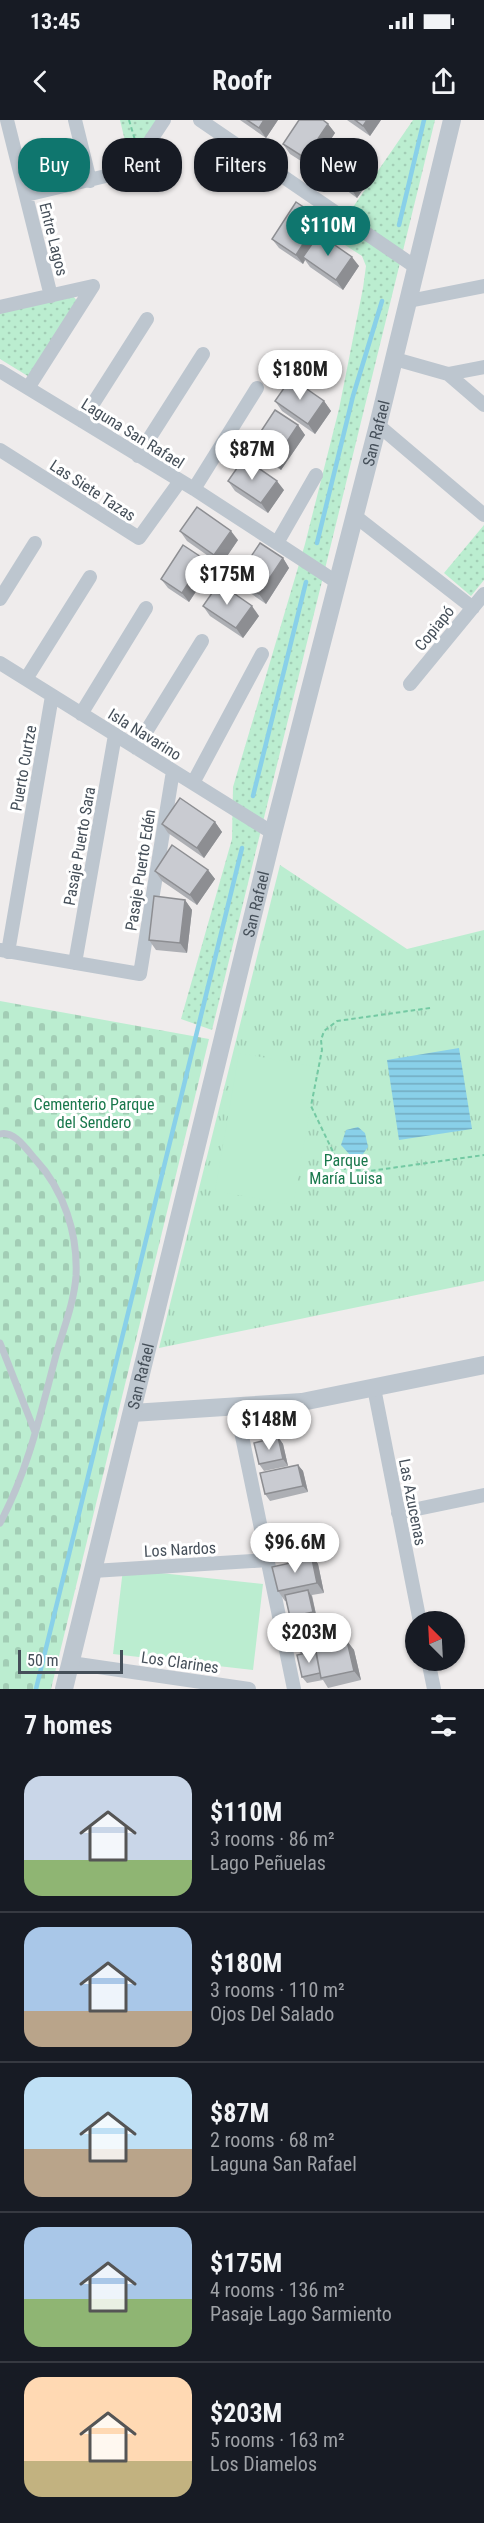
<!DOCTYPE html>
<meta charset="utf-8">
<style>
body{margin:0;font-family:"Roboto Condensed",sans-serif;background:#242831;color:#f1f3f6;height:100vh;display:flex;flex-direction:column;font-size:22px;white-space:nowrap}
*{box-sizing:border-box;margin:0}
p{font-size:20px;color:#9ea1a6}
.icon{flex:none;width:33px;height:33px;fill:none;stroke:currentColor;stroke-width:2;stroke-linecap:round;stroke-linejoin:round}
.map{position:relative;height:1569px;overflow:hidden}
.side{display:flex;flex-direction:column;background:#171b24;flex:1}
.side>*{flex:none}
.banner{position:absolute;left:18px;top:18px;width:448px;height:54px;display:flex;gap:12px}
.needle{width:39px;rotate:336deg}
.fabs{position:absolute;left:405px;top:1491px;display:grid;gap:12px}
.fabs a{display:grid;place-items:center;width:60px;height:60px;border-radius:50%;background:#171b24;box-shadow:0 2px 4px #0004;font-size:30px}
.scale{position:absolute;left:18px;bottom:15px;width:105px;box-sizing:border-box;padding-left:6px;border:3px solid #454f59;border-top:0;font-size:16px;line-height:21px;white-space:nowrap;color:#454f59;-webkit-text-stroke:4px #fff;paint-order:stroke}
.price{position:absolute;translate:-50% -51px;padding:0 14px;border-radius:21px;background:#fff;color:#222;font-size:20px;line-height:39px;filter:drop-shadow(0 2px 3px #0008)}
.price::after{content:'';position:absolute;left:50%;top:36px;width:18px;height:14px;margin-left:-9px;background:inherit;clip-path:polygon(0 0,100% 0,50% 100%)}
.price.active{background:#0f766e;color:#fff}
ul{padding:0;list-style:none}
li{display:flex;align-items:center;gap:18px;height:150px;padding:0 24px}
li+li{border-top:2px solid #363941}
li span{display:grid;place-items:center;flex:none;width:168px;height:120px;border-radius:18px;color:#555}
li>.icon{margin-inline-start:auto}
span .icon{width:72px;height:72px;fill:#fffc;stroke-width:1}
li b{font-size:26px}
h2{display:flex;justify-content:space-between;align-items:center;height:72px;padding:0 24px;font-size:26px}
.tag{padding:0 21px;border-radius:24px;background:#171b24;box-shadow:0 2px 4px #0004;font-size:21px;line-height:54px}
.tag.active{background:#0f766e;color:#fff}
.status{display:flex;justify-content:space-between;align-items:center;height:42px;padding:0 30px;background:#171b24;direction:ltr}
.status svg{height:16px;fill:currentColor}
header{display:flex;justify-content:space-between;align-items:center;height:78px;padding:0 24px;background:#171b24;font-size:27px;font-weight:700}
.map>svg:first-child{display:block}
</style>
<div class="status"><b>13:45</b><svg viewBox="0 0 49 12"><path d="M0 12V9h3v3zM5 12V6h3v6zM10 12V3h3v9zM15 12V0h3v12zM26 1h20v11H26zM47 4h2v5h-2z"/></svg></div>
<header><svg class="icon" aria-label="back" viewBox="0 0 24 24"><path d="M15 5l-7 7 7 7"/></svg>Roofr<svg class="icon" aria-label="share" viewBox="0 0 24 24"><path d="M12 15V3M7 8l5-5 5 5M5 13v7h14v-7"/></svg></header>
<div class="map">
<svg width="484" height="1569" viewBox="0 0 484 1569">
<defs>
<pattern id="grass-dots" width="8" height="8" patternUnits="userSpaceOnUse" patternTransform="scale(1.5)"><rect width="8" height="8" fill="#bbedd0"/><path d="M2 2h.1M6 6h.1" fill="none" stroke="#a2cdb5" stroke-width="1.8" stroke-linecap="round"/></pattern>
<pattern id="cemetery-stones" width="16" height="16" patternUnits="userSpaceOnUse" patternTransform="scale(1.5)"><rect width="16" height="16" fill="#bbedd0"/><path d="M2 7V4a2 2 0 0 1 4 0v3zM10 15v-3a2 2 0 0 1 4 0v3z" fill="#a2cdb5"/></pattern>
<pattern id="park-tufts" width="24" height="20" patternUnits="userSpaceOnUse" patternTransform="scale(1.5)"><rect width="24" height="20" fill="#bbedd0"/><path d="M3 7l-1-3M5 7V3M7 7l1-3M15 17l-1-3M17 17v-4M19 17l1-3" fill="none" stroke="#a2cdb5"/></pattern>
<pattern id="water-rules" width="6" height="5" patternUnits="userSpaceOnUse" patternTransform="scale(1.5)"><rect width="6" height="5" fill="#89d0e9"/><path d="M0 2.5h6" fill="none" stroke="#72abc0"/></pattern>
</defs>
<rect width="100%" height="100%" fill="#efecec"/>
<path fill="url(#grass-dots)" d="M120 0H159L130 42Z
M413 0H435L212 910 181 899 232 719 233 667 305 424 339 289 363 168 366 146 362 136 331 116 333 106 342 103Z
M73 176 78 182 31 258 0 239V190Z
M484 405V460L471 476 444 453Z"/>
<path fill="url(#cemetery-stones)" d="M0 881 209 919 51 1569H0Z"/>
<path fill="url(#park-tufts)" d="M280 745 407 829 484 810V1161L159 1228Z"/>
<path fill="#bbedd0" d="M239 933 318 947 293 1085 215 1071Z
M123 1449 263 1464 253 1550 113 1534Z"/>
<path fill="url(#water-rules)" d="M459 928 472 1009 399 1020 387 940Z
M358 1007 365 1013 368 1027 363 1034 350 1035 341 1025 346 1010Z"/>
<g fill="none" stroke-linecap="round" stroke-linejoin="round">
<path stroke="#89d0e9" stroke-width="4.5" d="M399 105 424 0
M317 423 353 276 382 181
M253 676 306 462
M36 1569 242 728"/>
<path stroke="#74c9a3" stroke-width="2" stroke-dasharray="4.5 3" stroke-linecap="butt" d="M129 0 135 20
M430 888 337 901 324 911 321 920 322 930 311 986 336 1038 345 1049 370 1051 484 1035"/>
<path stroke="#bdc6cf" stroke-width="7" d="M0 1014C14 1010 27 1030 35 1039 64 1070 78 1114 76 1156 74 1183 63 1210 56 1235 41 1292 28 1351 0 1403
M0 1223 35 1312"/>
<path stroke="#bdc6cf" stroke-width="14" d="M7 0 51 176
M75 0 90 61
M200 0 417 148
M26 75 131 50 164 0
M409 181 484 166
M0 187 93 166
M395 239 448 254 484 285
M0 251 194 369 338 463
M448 254 484 247
M28 268 93 166
M82 301 147 199
M378 305 484 395
M0 330 139 418 180 361
M138 336 203 234
M194 369 257 268
M355 396 473 488
M277 423 316 355
M0 479 35 423
M0 543 273 713
M26 559 90 457
M410 564 484 474
M81 594 146 488
M136 628 202 521
M193 663 262 534
M0 830 140 854 173 651
M8 832 52 576
M75 843 115 615
M374 1268 420 1502
M236 1287 294 1569
M398 1393 484 1375
M93 1451 268 1440
M428 1540 434 1569
M71 1543 249 1569"/>
<g stroke="#bdc6cf" stroke-width="18">
<path d="M132 1293 302 1282 484 1245"/>
<path id="s1" d="M64 1569 273 713 378 305 452 0"/>
</g>
</g>
<path fill="#adafb4" d="M240 0H278L266 18Z
M347 0H381L370 16Z
M328 4 335 13 312 48 290 34 283 24Z
M317 44H367L374 54 357 78 324 54Z
M327 108 322 116 359 146 343 170 310 147 305 140 303 144 279 128 272 119Z
M275 281H324L331 291 315 314 282 291Z
M298 305 305 315 281 350 258 335 252 325Z
M228 361 284 370 268 393 235 371Z
M180 411 238 420 221 445 187 421Z
M283 438 289 448 266 484 243 468 236 459Z
M211 449 189 482 168 468 161 459Z
M203 486 259 496 243 518 210 496Z
M215 702 222 712 204 738 168 713 162 704Z
M208 750 215 759 197 785 162 761 155 751Z
M185 780 192 790 187 833 156 830 149 820Z
M278 1317 283 1324 288 1346 264 1351 259 1344Z
M298 1345 303 1351 308 1372 270 1381 265 1374Z
M304 1406 309 1413 314 1439 318 1444 324 1473 312 1475 317 1499 294 1504 290 1497 286 1481H285L278 1471 295 1442 294 1438 277 1442 273 1435Z
M310 1502 315 1508 319 1527 347 1521 354 1530 361 1560 328 1568 323 1560 307 1563 302 1557 315 1530 301 1534 296 1527Z"/>
<path fill="#8d8e92" d="M264 0H278L266 18 259 8Z
M367 0H381L370 16 363 6Z
M328 4 335 13 312 48 305 38Z
M367 44 374 54 357 78 351 68Z
M320 98 327 108 306 139 303 137 305 140 303 144 296 135Z
M352 137 359 146 343 170 336 160Z
M324 281 331 291 315 314 308 304Z
M298 305 305 315 281 350 274 341Z
M277 361 284 370 268 393 261 383Z
M231 411 238 420 221 445 214 435Z
M283 438 289 448 266 484 259 474Z
M204 439 211 449 189 482 182 473Z
M252 486 259 496 243 518 236 508Z
M215 702 222 712 204 738 197 728Z
M208 750 215 759 197 785 190 775Z
M185 780 192 790 187 833 180 823Z
M278 1317 283 1324 288 1346 283 1339Z
M298 1345 303 1351 308 1372 303 1366Z
M304 1406 309 1413 314 1439 310 1432Z
M311 1434 318 1444 324 1473 317 1463Z
M308 1470 312 1477 317 1499 313 1492Z
M310 1502 315 1508 320 1529 315 1523Z
M347 1521 354 1530 361 1560 354 1551Z"/>
<path fill="#c9cbd1" stroke="#8d8e92" stroke-width="1.5" d="M247 0H264L259 8Z
M299 0H323L328 4 305 38 283 24Z
M355 0H367L363 6Z
M334 20 367 44 351 68 317 44Z
M296 82 320 98 296 135 272 119Z
M319 114 352 137 336 160 303 137Z
M291 258 324 281 308 304 275 281Z
M275 290 298 305 274 341 252 325Z
M244 338 277 361 261 383 228 361Z
M197 387 231 411 214 435 180 411Z
M260 423 283 438 259 474 236 459Z
M183 425 204 439 182 473 161 459Z
M219 463 252 486 236 508 203 486Z
M180 678 215 702 197 728 162 704Z
M172 725 208 750 190 775 155 751Z
M154 776 185 780 180 823 149 820Z
M278 1317 283 1339 259 1344 254 1323Z
M298 1345 303 1366 265 1374 260 1353Z
M304 1406 310 1432 298 1435 297 1430 273 1435 270 1421 294 1416 292 1409Z
M311 1434 317 1463 278 1471 272 1447 295 1442 294 1438Z
M308 1470 313 1492 290 1497 285 1475Z
M310 1502 315 1523 296 1527 291 1506Z
M347 1521 354 1551 321 1558 315 1528Z
M316 1531 320 1553 302 1557 297 1535Z"/>
<g text-anchor="middle" stroke-width="6" stroke-linejoin="round" paint-order="stroke">
<g font-size="16" fill="#454f59" stroke="#fff">
<text transform="translate(54 119) rotate(76)" y="6">Entre Lagos</text>
<text transform="translate(133 313) rotate(32)" y="6">Laguna San Rafael</text>
<text dy="6" stroke="none"><textPath href="#s1" startOffset="1294">San Rafael</textPath></text>
<text transform="translate(93 370) rotate(33)" y="6">Las Siete Tazas</text>
<text transform="translate(434 508) rotate(-51)" y="6">Copiapó</text>
<text transform="translate(145 614) rotate(32)" y="6">Isla Navarino</text>
<text transform="translate(23 648) rotate(-80)" y="6">Puerto Curtze</text>
<text transform="translate(79 726) rotate(-80)" y="6">Pasaje Puerto Sara</text>
<text transform="translate(140 750) rotate(-81)" y="6">Pasaje Puerto Edén</text>
<text dy="6" stroke="none"><textPath href="#s1" startOffset="808">San Rafael</textPath></text>
<text dy="6" stroke="none"><textPath href="#s1" startOffset="322">San Rafael</textPath></text>
<text transform="translate(413 1382) rotate(79)" y="6">Las Azucenas</text>
<text transform="translate(180 1429) rotate(-3)" y="6">Los Nardos</text>
<text transform="translate(180 1542) rotate(8)" y="6">Los Clarines</text>
</g>
<g font-size="16" fill="#19784c" stroke="#fff">
<text x="94" y="990">Cementerio Parque<tspan x="94" dy="18">del Sendero</tspan></text>
<text x="346" y="1046">Parque<tspan x="346" dy="18">María Luisa</tspan></text>
</g>
</g>
</svg>
<div class="fabs">
<a><svg class="needle" viewBox="-14 -14 28 28"><path d="M0-13l5 13h-10z" fill="#e53935"/><path d="M0 13l5-13h-10z" fill="#9ea1a6"/></svg></a>
</div>
<div class="scale">50 m</div>
<b class="price active" style="left:328px;top:137px">$110M</b>
<b class="price" style="left:300px;top:281px">$180M</b>
<b class="price" style="left:252px;top:361px">$87M</b>
<b class="price" style="left:227px;top:486px">$175M</b>
<b class="price" style="left:269px;top:1331px">$148M</b>
<b class="price" style="left:295px;top:1454px">$96.6M</b>
<b class="price" style="left:309px;top:1544px">$203M</b>
<div class="banner">
<a class="tag active">Buy</a>
<a class="tag">Rent</a>
<a class="tag">Filters</a>
<a class="tag">New</a>
</div>
</div>
<section class="side">
<h2>7 homes<svg class="icon" aria-label="filters" viewBox="0 0 24 24"><path d="M4 7h16M4 17h16"/><circle cx="9" cy="7" r="2"/><circle cx="15" cy="17" r="2"/></svg></h2>
<ul>
<li><span style="background:linear-gradient(#c9d6e8 70%,#8fb573 0)"><svg class="icon" aria-label="home" viewBox="0 0 24 24"><path d="M3 11l9-7 9 7M6 9v11h12V9"/></svg></span><div><b>$110M</b><p>3 rooms · 86 m²</p><p>Lago Peñuelas</p></div></li>
<li><span style="background:linear-gradient(#a9c7e8 70%,#b9a48a 0)"><svg class="icon" aria-label="home" viewBox="0 0 24 24"><path d="M3 11l9-7 9 7M6 9v11h12V9"/></svg></span><div><b>$180M</b><p>3 rooms · 110 m²</p><p>Ojos Del Salado</p></div></li>
<li><span style="background:linear-gradient(#bfe0f5 60%,#b9a48a 0)"><svg class="icon" aria-label="home" viewBox="0 0 24 24"><path d="M3 11l9-7 9 7M6 9v11h12V9"/></svg></span><div><b>$87M</b><p>2 rooms · 68 m²</p><p>Laguna San Rafael</p></div></li>
<li><span style="background:linear-gradient(#a9c7e8 60%,#8fb573 0)"><svg class="icon" aria-label="home" viewBox="0 0 24 24"><path d="M3 11l9-7 9 7M6 9v11h12V9"/></svg></span><div><b>$175M</b><p>4 rooms · 136 m²</p><p>Pasaje Lago Sarmiento</p></div></li>
<li><span style="background:linear-gradient(#ffd9b3 70%,#c2b280 0)"><svg class="icon" aria-label="home" viewBox="0 0 24 24"><path d="M3 11l9-7 9 7M6 9v11h12V9"/></svg></span><div><b>$203M</b><p>5 rooms · 163 m²</p><p>Los Diamelos</p></div></li>
</ul>
</section>
